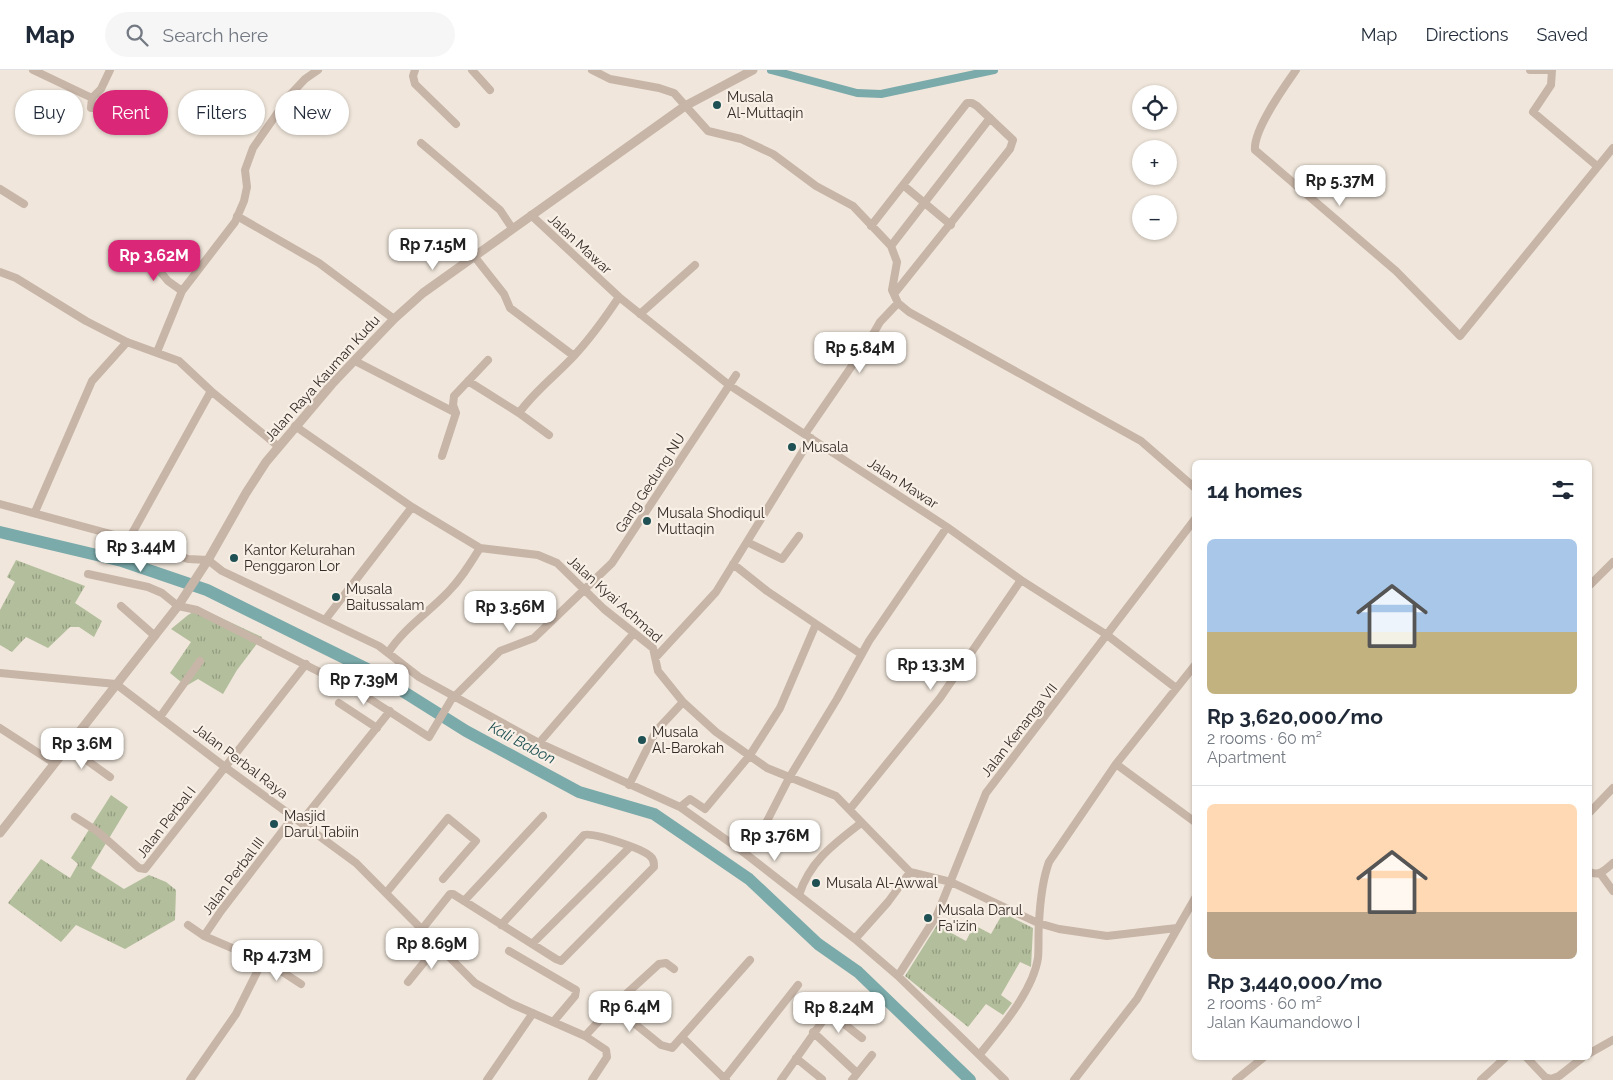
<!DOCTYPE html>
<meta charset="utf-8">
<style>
body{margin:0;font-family:Raleway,sans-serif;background:#f6f6f7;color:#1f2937;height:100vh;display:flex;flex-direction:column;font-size:19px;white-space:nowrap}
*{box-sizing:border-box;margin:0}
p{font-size:16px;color:#747a83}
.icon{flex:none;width:28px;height:28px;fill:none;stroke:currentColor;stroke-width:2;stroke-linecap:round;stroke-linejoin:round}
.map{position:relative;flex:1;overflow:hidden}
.drawer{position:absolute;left:1192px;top:390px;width:400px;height:600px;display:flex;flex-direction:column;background:#fff;border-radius:8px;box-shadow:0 1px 4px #0004}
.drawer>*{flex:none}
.top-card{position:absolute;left:15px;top:20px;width:475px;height:45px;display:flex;gap:10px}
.controls{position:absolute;left:1132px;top:15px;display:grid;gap:10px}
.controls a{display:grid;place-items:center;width:45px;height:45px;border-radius:50%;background:#fff;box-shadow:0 1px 4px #0004;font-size:25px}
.price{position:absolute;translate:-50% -42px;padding:0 11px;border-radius:10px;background:#fff;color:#222;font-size:16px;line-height:32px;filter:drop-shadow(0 1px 2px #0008)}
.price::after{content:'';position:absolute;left:50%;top:30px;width:15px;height:11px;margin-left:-8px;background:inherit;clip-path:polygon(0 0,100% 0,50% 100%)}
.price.on{background:#db2777;color:#fff}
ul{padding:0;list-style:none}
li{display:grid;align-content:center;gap:10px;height:265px;padding:0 15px}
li+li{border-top:1px solid #e0e1e3}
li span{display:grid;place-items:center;height:155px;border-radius:8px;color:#555}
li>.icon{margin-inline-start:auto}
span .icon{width:90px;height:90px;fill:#fffc;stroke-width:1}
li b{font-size:21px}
h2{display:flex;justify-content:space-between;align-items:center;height:60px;padding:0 15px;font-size:21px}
.pill{padding:0 18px;border-radius:22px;background:#fff;box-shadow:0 1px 4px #0004;font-size:18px;line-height:45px}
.pill.on{background:#db2777;color:#fff}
header{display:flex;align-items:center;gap:30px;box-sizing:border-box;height:70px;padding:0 25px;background:#fff;border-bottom:1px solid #e0e1e3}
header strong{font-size:24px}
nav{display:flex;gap:28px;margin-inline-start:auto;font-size:18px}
.search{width:350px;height:45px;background:#f6f6f7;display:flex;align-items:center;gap:12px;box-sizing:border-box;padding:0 18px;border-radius:28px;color:#747a83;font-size:19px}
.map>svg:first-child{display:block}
</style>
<header>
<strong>Map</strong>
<div class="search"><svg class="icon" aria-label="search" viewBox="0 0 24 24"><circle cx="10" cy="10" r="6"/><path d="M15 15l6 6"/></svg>Search here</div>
<nav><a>Map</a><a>Directions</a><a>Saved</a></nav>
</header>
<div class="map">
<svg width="1613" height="1010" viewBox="0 0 1613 1010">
<defs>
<pattern id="grass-tufts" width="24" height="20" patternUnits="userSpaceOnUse" patternTransform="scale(1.25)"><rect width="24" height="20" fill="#b3be9c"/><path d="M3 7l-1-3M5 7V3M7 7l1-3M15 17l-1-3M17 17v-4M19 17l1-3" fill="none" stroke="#929b7f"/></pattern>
</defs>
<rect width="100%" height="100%" fill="#f0e6db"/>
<path fill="url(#grass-tufts)" d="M16 490 85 516 75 533 102 551 94 567 79 557H70L48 578 26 567 12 582 0 575V540L15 512 7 507Z
M200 538 262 567 237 600 223 624 198 609 186 616 170 603 191 572 171 559 188 545Z
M111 725 128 737 91 798 124 819 149 805 166 812 176 820 175 850 125 879 76 855 61 872 8 833 41 789 70 808 78 794 71 788Z
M1003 843 1033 858 1031 897 1020 892 1001 925 1012 933 1003 945 986 934 968 957 905 906 937 855 966 871 974 855 991 864Z"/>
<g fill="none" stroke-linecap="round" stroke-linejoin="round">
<path stroke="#7baaab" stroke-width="8" d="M771 0 857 23 881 24 994 0"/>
<path stroke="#7baaab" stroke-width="12" d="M0 462 122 491 207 520 369 600 466 661 579 722 654 744 749 809 818 874 858 902 970 1010"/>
<path stroke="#c7b5a7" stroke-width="8" d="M33 0 92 28 91 38
M415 0 413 6 415 14 456 54
M472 0 490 20
M592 0 610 9 659 18 674 23 708 61 741 69 773 84 816 116 853 136 891 176 897 192 892 220 898 233 909 242 1141 371 1195 418
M1296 0C1284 17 1253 60 1255 80L1396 201 1460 266 1613 78
M1530 0H1548
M1552 0 1551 15 1533 42 1597 96
M92 28 101 19 110 0
M421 73 500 140 512 158
M903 115 951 155
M0 119 24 134
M531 145 619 227 729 315 947 457 1021 510 1107 565 1176 618
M237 146 319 193 394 249
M871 156 967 33H972L977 36 1013 70 1010 79 894 224
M891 176 990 48
M138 186 158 199 168 211 182 221
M474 186 504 224 510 238 574 286
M0 202 16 208 86 251 127 272 179 291 211 321 279 377
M640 244 695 195
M157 282 182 221 235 152 244 131 247 117 245 100 253 78 290 25 305 9 318 0
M355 291 456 343
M468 311 519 343C534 322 555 306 572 288 590 269 605 248 619 227
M519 343 549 365
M295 356 412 437 480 478 538 485 557 493 604 539 653 578 658 601 683 632 716 662 767 698 836 726 910 802 951 812 1038 853 1059 859 1107 866 1177 858
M805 364 869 271 880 252 898 233
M442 386 456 343 453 335 454 326 488 290
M0 434 129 469 188 489 208 490 222 501 379 576 419 607 539 673 680 737 742 781 855 869 898 906 1005 1010
M35 442 92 311 127 272
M129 469 211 321
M747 472 782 489 799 466
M88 504 148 517 162 523 178 536 197 540 359 622 429 667 451 630 500 581 534 568 612 493 736 305
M1590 515 1613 492
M121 536 155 566
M325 550 412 437
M816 554 861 584
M388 583C404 558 428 543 448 522 461 509 470 494 480 478
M657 586 716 522 811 368
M0 603 116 614 225 697 356 793 475 913 512 934 585 966 606 980 607 987 592 1010
M339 633 377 658
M160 647 200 591
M0 658 54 693
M539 673 634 563
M67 676 110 707
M1116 694 1195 752
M629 715 656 661 683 632
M680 737 690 729 705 739 750 685 780 638 816 554 767 521 733 494
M850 739 940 628 1021 510
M1590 742 1613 718
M75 747 97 761 139 798 145 799 306 594
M301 752 390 641
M742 781 766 753 789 708 837 629 869 571 947 457
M1590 802C1599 807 1606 799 1613 793
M1600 803 1613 821
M386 823 448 748 476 771 443 809
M799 825C810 791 834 774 861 753
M464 831 543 746
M188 855 204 866 221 841 294 746
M423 858 450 824H453L556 889 561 891 654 797C654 793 654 789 650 786 643 779 593 762 584 765L501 855
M855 869 888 832 910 802
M532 874 630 777
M509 881 576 920 575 926 554 951
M261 894 281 901 301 914
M898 906 937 845 986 723 1195 449
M408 912 438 875
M613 936 659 894 666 893 674 899
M813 962 857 1003
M585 966 613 936 661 975 672 978 750 890
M683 968 726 1010
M1590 983 1613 970
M980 984C1001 958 1033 921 1038 888 1039 877 1038 865 1039 853 1040 833 1042 811 1049 792L1116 694 1195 595
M796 988 822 1009
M1527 988 1545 1007 1551 1009 1559 1006 1582 988
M724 1009 798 915
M190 1010 236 944 261 894 239 881 204 866
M487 1010 533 943
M781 1010 829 942 862 968
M852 1010 872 985
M1074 1010 1137 929 1195 828
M1236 1010 1263 988
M1481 1010 1505 988"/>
<path stroke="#c7b5a7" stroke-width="9" d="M0 763 178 536 208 490 246 423 266 392 332 314 394 249 423 223 685 36 753 0"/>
</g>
<g fill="#1f5053" stroke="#f8f0e6" stroke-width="2">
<circle cx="717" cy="35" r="5"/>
<circle cx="792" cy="377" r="5"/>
<circle cx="647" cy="451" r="5"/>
<circle cx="234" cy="488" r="5"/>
<circle cx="336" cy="527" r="5"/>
<circle cx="642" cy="670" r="5"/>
<circle cx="274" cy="754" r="5"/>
<circle cx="816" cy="813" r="5"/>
<circle cx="928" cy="848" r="5"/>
</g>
<g text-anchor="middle" stroke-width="4.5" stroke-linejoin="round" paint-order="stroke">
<g font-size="14" fill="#342b27" stroke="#f8f0e6" text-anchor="start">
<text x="727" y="32">Musala<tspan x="727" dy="16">Al-Muttaqin</tspan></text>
<text x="802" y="382">Musala</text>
<text x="657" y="448">Musala Shodiqul<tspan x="657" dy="16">Muttaqin</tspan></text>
<text x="244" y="485">Kantor Kelurahan<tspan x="244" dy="16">Penggaron Lor</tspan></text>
<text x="346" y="524">Musala<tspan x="346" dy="16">Baitussalam</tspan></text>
<text x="652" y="667">Musala<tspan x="652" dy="16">Al-Barokah</tspan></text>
<text x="284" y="751">Masjid<tspan x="284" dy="16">Darul Tabiin</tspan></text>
<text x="826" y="818">Musala Al-Awwal</text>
<text x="938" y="845">Musala Darul<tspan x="938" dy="16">Fa'izin</tspan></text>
</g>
<g font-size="14" fill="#342b27" stroke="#f8f0e6">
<text transform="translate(580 174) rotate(43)" y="5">Jalan Mawar</text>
<text transform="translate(322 308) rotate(-48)" y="5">Jalan Raya Kauman Kudu</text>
<text transform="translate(650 413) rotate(-57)" y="5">Gang Gedung NU</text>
<text transform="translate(903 413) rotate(33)" y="5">Jalan Mawar</text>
<text transform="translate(615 529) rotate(42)" y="5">Jalan Kyai Achmad</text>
<text transform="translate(1019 660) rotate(-52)" y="5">Jalan Kenanga VII</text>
<text transform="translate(241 691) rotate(37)" y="5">Jalan Perbal Raya</text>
<text transform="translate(166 752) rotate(-52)" y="5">Jalan Perbal I</text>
<text transform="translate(233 806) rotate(-53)" y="5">Jalan Perbal III</text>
</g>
<g font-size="15" font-style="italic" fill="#1f5053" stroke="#f8f0e6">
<text transform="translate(522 673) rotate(28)" y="5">Kali Babon</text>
</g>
</g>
</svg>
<div class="controls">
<a><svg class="icon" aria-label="locate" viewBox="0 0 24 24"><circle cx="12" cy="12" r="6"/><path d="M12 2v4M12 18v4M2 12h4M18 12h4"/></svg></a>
<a>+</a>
<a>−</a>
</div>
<b class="price" style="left:1340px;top:137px">Rp 5.37M</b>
<b class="price" style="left:433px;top:201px">Rp 7.15M</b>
<b class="price on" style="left:154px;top:212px">Rp 3.62M</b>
<b class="price" style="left:860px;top:304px">Rp 5.84M</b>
<b class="price" style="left:141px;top:503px">Rp 3.44M</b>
<b class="price" style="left:510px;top:563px">Rp 3.56M</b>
<b class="price" style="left:931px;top:621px">Rp 13.3M</b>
<b class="price" style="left:364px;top:636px">Rp 7.39M</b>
<b class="price" style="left:82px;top:700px">Rp 3.6M</b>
<b class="price" style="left:775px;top:792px">Rp 3.76M</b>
<b class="price" style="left:432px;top:900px">Rp 8.69M</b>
<b class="price" style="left:277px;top:912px">Rp 4.73M</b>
<b class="price" style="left:630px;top:963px">Rp 6.4M</b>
<b class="price" style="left:839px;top:964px">Rp 8.24M</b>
<div class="top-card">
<a class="pill">Buy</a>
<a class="pill on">Rent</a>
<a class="pill">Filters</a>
<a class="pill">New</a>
</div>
<section class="drawer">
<h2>14 homes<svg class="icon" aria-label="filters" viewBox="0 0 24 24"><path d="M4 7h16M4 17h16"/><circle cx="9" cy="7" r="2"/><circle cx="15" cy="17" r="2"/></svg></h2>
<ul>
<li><span style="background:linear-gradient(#a9c7e8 60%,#c2b280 0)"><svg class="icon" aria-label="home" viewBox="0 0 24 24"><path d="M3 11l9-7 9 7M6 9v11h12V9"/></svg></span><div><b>Rp 3,620,000/mo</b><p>2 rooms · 60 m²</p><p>Apartment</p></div></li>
<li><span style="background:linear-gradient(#ffd9b3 70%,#b9a48a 0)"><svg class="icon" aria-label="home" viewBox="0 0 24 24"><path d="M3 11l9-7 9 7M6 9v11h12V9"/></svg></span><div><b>Rp 3,440,000/mo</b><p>2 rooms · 60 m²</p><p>Jalan Kaumandowo I</p></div></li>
</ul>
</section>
</div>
